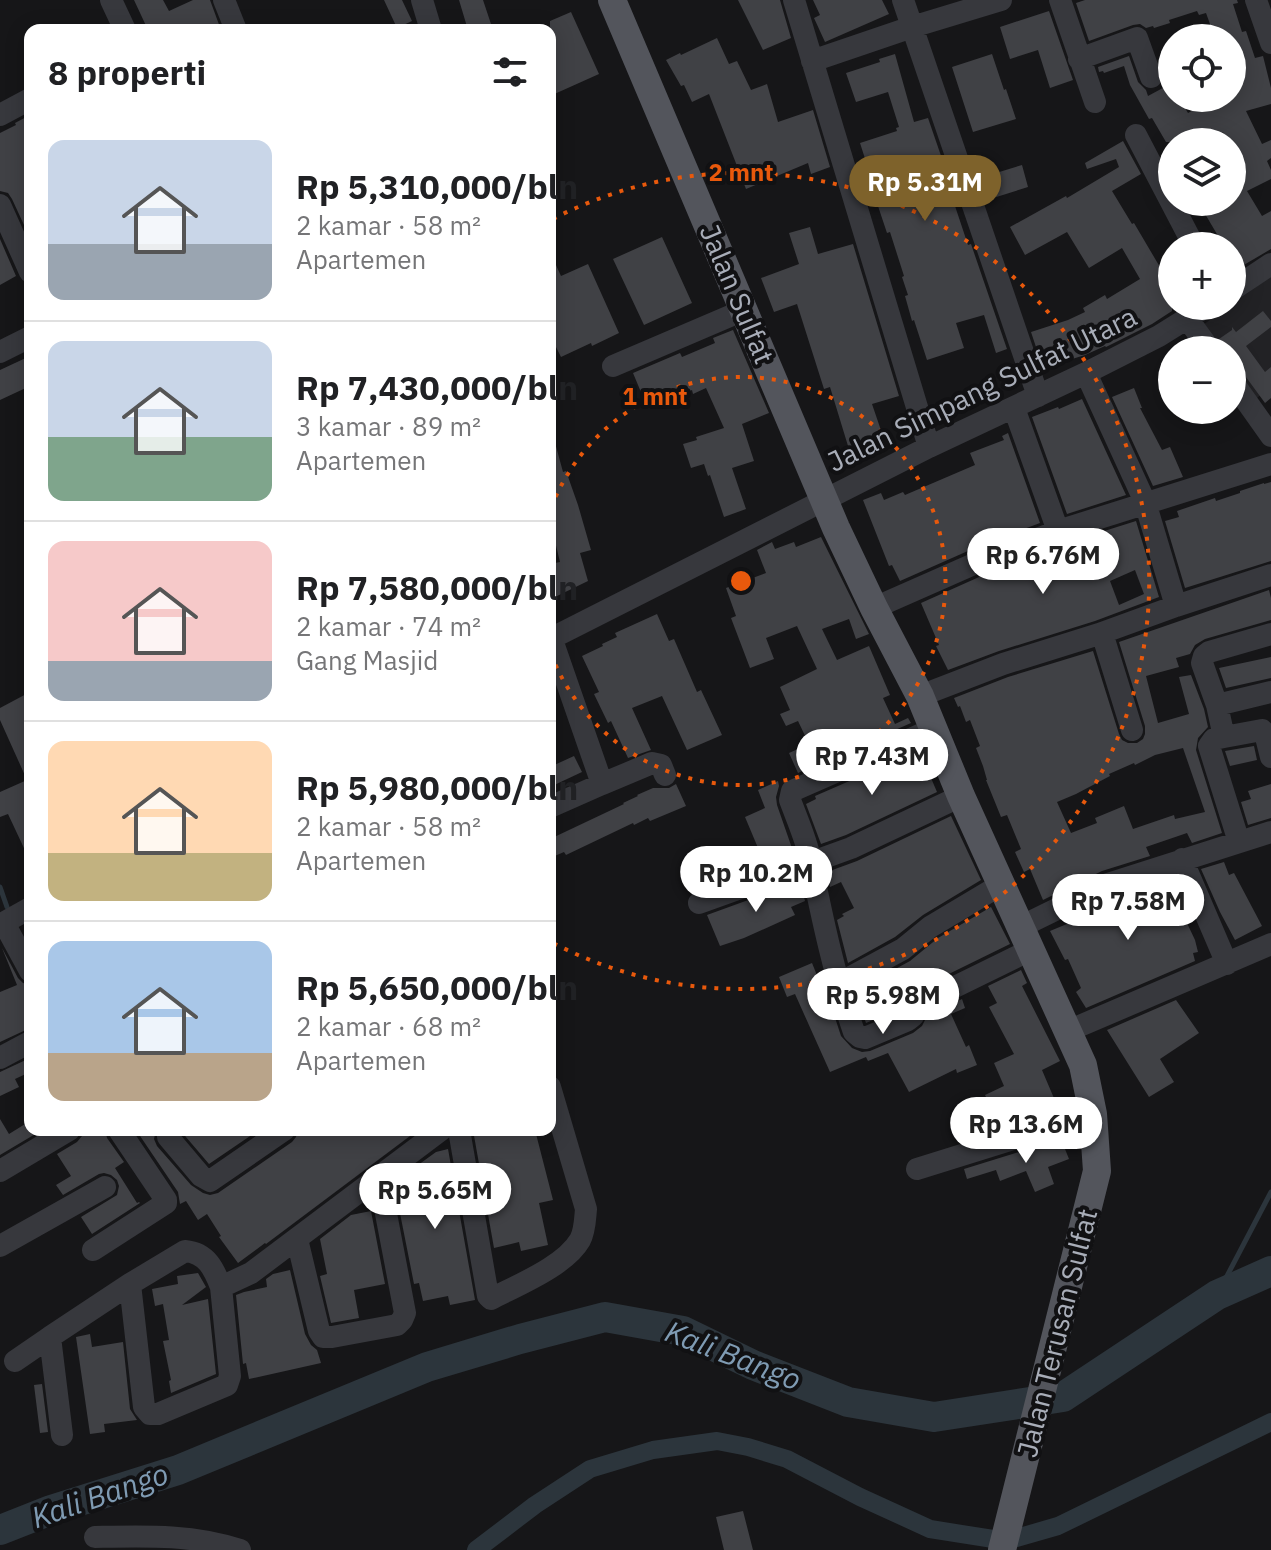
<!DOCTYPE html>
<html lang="id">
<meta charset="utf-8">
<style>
body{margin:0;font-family:"IBM Plex Sans",sans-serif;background:#f2f2f2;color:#202124;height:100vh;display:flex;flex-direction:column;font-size:30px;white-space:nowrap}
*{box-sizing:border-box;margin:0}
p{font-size:26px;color:#757577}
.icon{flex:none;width:44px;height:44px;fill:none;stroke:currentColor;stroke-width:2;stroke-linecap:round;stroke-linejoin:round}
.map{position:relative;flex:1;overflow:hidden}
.drawer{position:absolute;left:24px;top:24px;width:532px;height:1112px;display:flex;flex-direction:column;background:#fff;border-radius:16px;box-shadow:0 4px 20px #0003}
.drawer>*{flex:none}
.buttons{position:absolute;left:1158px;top:24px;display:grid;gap:16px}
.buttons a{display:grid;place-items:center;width:88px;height:88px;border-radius:50%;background:#fff;box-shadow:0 4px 20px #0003;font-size:40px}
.price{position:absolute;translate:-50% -68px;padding:0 18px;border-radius:28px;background:#fff;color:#222;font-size:26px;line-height:52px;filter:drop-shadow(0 2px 4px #0008)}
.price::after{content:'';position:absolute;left:50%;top:48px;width:24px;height:18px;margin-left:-12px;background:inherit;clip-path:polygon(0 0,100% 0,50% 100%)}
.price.current{background:#7e622b;color:#fff}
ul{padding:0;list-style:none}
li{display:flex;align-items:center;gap:24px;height:200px;padding:0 24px}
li+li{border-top:2px solid #e0e0e0}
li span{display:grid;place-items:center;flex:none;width:224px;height:160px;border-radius:16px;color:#555}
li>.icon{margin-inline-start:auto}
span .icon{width:96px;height:96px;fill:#fffc;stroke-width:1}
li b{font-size:34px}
h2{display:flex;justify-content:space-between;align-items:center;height:96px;padding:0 24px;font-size:34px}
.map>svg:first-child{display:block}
</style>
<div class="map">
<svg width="1271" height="1550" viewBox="0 0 1271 1550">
<rect width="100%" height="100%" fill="#161618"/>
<path fill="#222225" d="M1271 276V387L1253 401 1232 373V350H1215L1199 328 1229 306H1232V304Z"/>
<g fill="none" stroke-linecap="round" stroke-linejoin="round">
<path stroke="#2c353c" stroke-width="5" d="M0 887 7 907
M1217 1295 1271 1192"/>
<path stroke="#2c353c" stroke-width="18" d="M476 1550 535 1505 590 1469 653 1450 717 1441 748 1447 787 1459 860 1497 930 1529 1006 1541 1058 1526 1271 1422"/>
<path stroke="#2c353c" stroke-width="30" d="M0 1530 51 1510 178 1470 427 1367 520 1339 605 1317 683 1331 753 1365 848 1402 934 1417 1063 1397 1217 1295 1271 1271"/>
</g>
<path fill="#404145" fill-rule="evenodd" d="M134 0H163L169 11 193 0H210L221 30H148Z
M384 0H402L412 21 397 28Z
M459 0H483L493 30H468Z
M738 0H780L791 38 763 50Z
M813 0H882L889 14 825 42 814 18 820 15Z
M1085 0H1237L1238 3 1233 4 1242 32 1246 31 1255 58 1263 56 1271 88V104L1246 111 1262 144 1271 140V158L1267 161 1271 170V179L1247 191 1262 216 1271 211V249L1237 269 1232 261V246H1224L1198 202H1232V142H1228L1223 132 1206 142H1166L1152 118 1149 119 1130 85 1124 66 1104 73 1103 71 1099 72 1098 67 1129 56 1138 82 1146 90 1148 96 1172 83V98H1179L1188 113 1215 98H1232V38H1215L1206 13 1199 15 1197 11 1169 20 1170 23 1154 28 1153 26 1146 28 1140 24 1133 25 1089 41 1076 3Z
M1049 11 1073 80 1050 88 1038 50 1010 59 1000 27Z
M571 12 599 74 550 96V21Z
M717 38 729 64 737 61 751 90 767 84 778 122 813 110 830 167 811 174 808 163 746 189 709 94 692 102 684 85 681 86 666 60 680 53 681 55Z
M895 54 914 122 928 118 950 182H947L968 245 971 244 1007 349 996 353 984 315 956 323 964 348 927 360 914 320 912 321 905 296 908 295 902 277 904 276 890 232 887 233 876 200 916 187 906 159 869 171 860 143 897 131 896 128 899 127 888 92 856 102 846 73 880 62 879 59Z
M992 54 1004 90 1006 89 1016 119 973 132 952 67Z
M30 115V238L12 199 8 193 0 191V133L16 125 15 123Z
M1123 141 1141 174 1112 191 1132 224 1134 223 1167 279 1172 276V311L1152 324 1106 347 1105 346 1085 355 1043 368 1031 332 1068 320 1085 312 1083 308 1105 295 1107 299 1140 279 1122 248 1089 268 1067 232 1025 255 1010 227 1066 196 1067 198 1119 167 1116 159 1087 169 1085 163Z
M1022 165 1028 187 990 199 983 177Z
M810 227 818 254 853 244 899 396 872 404 887 448 852 459 830 387 824 389 797 304 774 312 761 278 799 264 789 233Z
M662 237 692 303 644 325 613 259Z
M0 239 16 276 0 285Z
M550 252 561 276 588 264 619 333 592 346 591 343 561 357 556 347 550 349Z
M1263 311 1271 321V327L1246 346 1265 372 1271 367V398L1265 403 1243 373 1238 369 1232 367V350H1224L1219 339 1232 330V327L1236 332Z
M733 330 769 413 742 424 754 461 732 468 746 509 724 517 710 475 708 476 704 464 691 468 683 444 697 440 696 437 724 428 706 388 693 394 692 390 648 409 633 373 680 353 682 357 715 343 713 338Z
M30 356V386L0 400V370Z
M1134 388 1142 408H1140L1162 450 1170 447 1183 477 1153 486 1112 397Z
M1082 399 1126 495 1067 514 1032 417 1058 407 1059 409Z
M1008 433 1040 523 986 543 900 581 892 565 889 566 863 500 881 493 884 500 903 492 905 495 975 465 970 453 1004 440 1002 436Z
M554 439 563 472 566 471 578 505 591 550 580 553 588 581 555 597 550 580V564L560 562 550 521V440Z
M1271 482V561L1185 588 1165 521 1179 517 1177 511 1215 498 1216 501 1240 493V491L1264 483V484Z
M1136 521 1159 597 1095 621 999 651 948 670 936 646 939 645 921 603 997 569 1063 544ZM1135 570 1144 594 1119 605 1110 581Z
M821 537 869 634 856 639 849 619 822 629 837 660 869 646 890 695 883 698 895 724 908 718 911 723 798 773 789 753 809 744 798 721 786 726 780 714 790 710 780 687 817 669 797 626 766 638 774 659 750 668 731 618 736 616 726 588 766 573 757 550 772 542 775 549 794 542 796 547Z
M1269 590 1271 598V620L1205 639 1195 645 1190 654 1176 658 1179 667 1146 676 1158 723 1189 714 1179 677 1191 675 1204 709 1208 727 1198 738 1196 750 1222 833 1192 843 1187 833 1146 847 1150 856 1102 871 1043 900 1030 869 1024 872 1015 852 1021 849 1007 815 1001 817 986 780H987L983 766 976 748 980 746 970 720 966 722 960 706 958 707 954 698 1008 677 1093 651 1119 734 1122 740 1128 743H1137L1143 739 1145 734V726L1119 642ZM1183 748 1205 812 1175 819 1174 815 1133 829 1124 806 1095 818 1097 823 1071 833 1057 802 1076 794 1110 776 1109 774 1134 763 1135 765 1155 755Z
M657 614 669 641 674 639 697 692 701 690 722 735 687 750 662 696 632 708 651 750 628 758 611 721 608 723 594 694 599 692 582 656 603 646 602 644 617 637 615 633Z
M1271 657V678L1226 688 1219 668Z
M30 692V861L8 814 0 817V792L27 780 0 720V708Z
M1254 746 1257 760 1230 766 1225 751Z
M923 749 934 776 931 778 937 792 846 835 821 844 806 804 816 799 815 796Z
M574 756 582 772 550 787V767Z
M778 781 779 786 776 797 777 805 794 854 732 876 728 869 761 855 745 817 765 808 758 790Z
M676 784 686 806 650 821 648 818 634 825 633 823 566 855 564 852 550 858V839L624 804 623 803 638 796 637 795 653 788H669Z
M1271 784V818L1248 825 1241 802 1251 799 1248 791Z
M951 816 981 880 923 915 895 937 848 963 837 920 844 916 842 914 854 908 841 882 830 887 827 872 857 861Z
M1224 862 1229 875 1234 873 1262 926 1235 940 1220 912 1201 869Z
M1175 877 1185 901 1178 904 1195 940 1198 952 1193 953 1195 961 1086 1008 1076 992 1081 988 1068 959 1065 960 1050 931 1127 899 1126 897 1138 889Z
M800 881 805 901 791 907 795 915 744 938 720 946 707 915Z
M991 907 1010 944 910 993 903 1000 900 1008 866 1023 855 991 910 961 938 938Z
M2 948 18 978 23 983 30 985V1028L0 1042V992L17 985Z
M812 963 821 985 824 984 841 1036 852 1048 862 1052 870 1051 913 1033 922 1026 927 1016 962 999 965 1008 951 1014 966 1047 969 1045 977 1065 957 1073 956 1069 909 1092 888 1053 868 1061 866 1057 830 1072 795 994 787 997 779 977Z
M1021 970 1027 983 1022 986 1060 1061 1042 1070 1059 1110 974 1137 967 1124 994 1113 985 1095 1004 1086 994 1063 1014 1054 989 1007 997 1003 988 986Z
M1176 1000 1199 1033 1160 1059 1174 1082 1149 1097 1107 1030Z
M30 1058V1072L15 1079 19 1087 0 1096V1072Z
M0 1119 9 1134 30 1121V1130H42L0 1155Z
M83 1130H105L107 1138 124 1162 115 1168 137 1203 139 1202 140 1203 92 1234 81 1217 117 1195 119 1186 117 1180 111 1175 104 1173 99 1174 63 1195 56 1185 71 1176 57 1154 77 1142 82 1136Z
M136 1130H156L154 1139 157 1146 191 1185 203 1193 210 1195 218 1193 292 1142 296 1137 298 1130H418L266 1244 265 1243 238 1263 219 1237 221 1236 207 1214 198 1220 186 1201 180 1204 178 1192Z
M180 1130H259L209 1164Z
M473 1130H535L553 1200 539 1203 548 1245 521 1251 519 1242 494 1248Z
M1061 1139 1069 1159 1048 1167 1054 1184 1035 1192 1026 1171 1000 1181 996 1170 967 1179 964 1169Z
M448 1149 475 1300 450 1305 448 1296 423 1301 419 1283 414 1284 397 1198 400 1197 396 1181 436 1152Z
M371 1211 385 1284 354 1290 359 1318 331 1323 320 1276 327 1274 320 1239 351 1215Z
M290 1270 305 1334 311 1345 317 1350 321 1363 249 1379 246 1363 243 1364 236 1295 244 1292 267 1287 266 1279 273 1274Z
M198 1273 206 1287 182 1305 208 1299 216 1374 171 1393 169 1381 171 1380 163 1341 169 1340 163 1304 155 1306 152 1289 178 1284 177 1276Z
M90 1334 92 1347 123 1342 130 1409 137 1420 104 1424 105 1432 90 1434 76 1337Z
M42 1384 48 1432 40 1433 34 1385Z
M743 1511 753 1550H724L716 1517Z"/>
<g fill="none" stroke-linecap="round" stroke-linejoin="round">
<path stroke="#37383d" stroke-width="22" d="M111 0 125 30
M224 0 236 30
M422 0 431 30
M794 0 929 447
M903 0 1038 396
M1060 0 1095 102
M1256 0 1271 43
M1079 59 1137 38 1151 77
M812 61 912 27 1001 0
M0 115 30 99
M1136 135 1194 246
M0 205 30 272
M1232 290 1271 264
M1187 318 1210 350
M0 352 30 337
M613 366 744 310
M1086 373 1145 502 1176 606
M1232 381 1271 436
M1014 408 1058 531
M874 608 992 556 1058 531 1271 464
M1102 633 1132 730
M550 634 602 784 550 807
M550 639 929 447 1086 373 1159 336 1207 306
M920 696 1003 664 1099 634 1176 606 1271 575
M1217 705 1271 692
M933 729 792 791 790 800C797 819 806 839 810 858 822 917 834 975 854 1032L860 1037 865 1038 908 1020 913 1016 914 1010 916 1006 1030 950
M1224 737 1262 730 1265 733 1271 757
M602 784 652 763 661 765 665 775
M1239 842 1209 746 1214 739 1224 737 1217 705 1202 663 1204 656 1209 652 1271 634
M1182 859 1227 964
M699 903 851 848 961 796
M4 923 30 971
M0 925 30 908
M1020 927 1108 884 1271 832
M838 984 903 949 930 927 1002 884
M1068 1031 1271 944
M0 1058 30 1042
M459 1130 488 1296 491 1299C518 1285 565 1266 580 1240 585 1231 585 1219 586 1209L550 1087
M168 1137 201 1176 210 1181 284 1130
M917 1169 1093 1114
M0 1171 69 1130
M297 1239 319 1331 323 1337H332L397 1325 402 1320 405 1313 379 1177
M0 1246 105 1187
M93 1250 166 1203V1200L119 1130
M130 1284 144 1407 150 1414H158L227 1385 230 1376 221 1287
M15 1361 50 1337
M62 1435 50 1337 130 1284 185 1251C207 1253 214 1269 221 1287L251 1273 441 1130
M95 1537C144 1536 193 1534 240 1550"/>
<path stroke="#53555c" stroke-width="28" d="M612 0 836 528 874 608 920 696 961 796 1083 1065 1093 1114 1097 1171 1002 1550"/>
</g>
<g fill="none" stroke="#e8590c" stroke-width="4" stroke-dasharray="4 8">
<path d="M551 508A204 204 0 1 1 551 654"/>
<path d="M553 219A408 408 0 1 1 553 943"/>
</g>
<g text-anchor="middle" stroke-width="8" stroke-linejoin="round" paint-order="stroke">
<g font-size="28" fill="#a8adb8" stroke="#111113">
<text transform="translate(737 294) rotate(67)" y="10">Jalan Sulfat</text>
<text transform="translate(982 389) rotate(-26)" y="10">Jalan Simpang Sulfat Utara</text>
<text transform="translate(1057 1333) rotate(-76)" y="10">Jalan Terusan Sulfat</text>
</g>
<g font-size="30" font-style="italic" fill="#7f9bb3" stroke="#111113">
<text transform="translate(733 1356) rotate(21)" y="10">Kali Bango</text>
<text transform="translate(100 1496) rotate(-19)" y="10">Kali Bango</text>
</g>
</g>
<circle cx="741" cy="581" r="12" fill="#e8590c" stroke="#111113" stroke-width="4"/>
<g font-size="24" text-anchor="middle" font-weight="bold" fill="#e8590c" stroke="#111113" stroke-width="8" stroke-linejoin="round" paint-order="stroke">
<text x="741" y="181">2 mnt</text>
<text x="655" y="405">1 mnt</text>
</g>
</svg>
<div class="buttons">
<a><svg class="icon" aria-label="locate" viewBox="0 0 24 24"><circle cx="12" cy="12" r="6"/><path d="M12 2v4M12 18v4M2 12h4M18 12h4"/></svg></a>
<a><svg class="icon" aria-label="layers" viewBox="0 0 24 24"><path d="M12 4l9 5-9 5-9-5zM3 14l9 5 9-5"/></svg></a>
<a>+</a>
<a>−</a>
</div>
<b class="price current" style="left:925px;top:223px">Rp 5.31M</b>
<b class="price" style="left:1043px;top:596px">Rp 6.76M</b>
<b class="price" style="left:872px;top:797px">Rp 7.43M</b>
<b class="price" style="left:756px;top:914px">Rp 10.2M</b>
<b class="price" style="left:1128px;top:942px">Rp 7.58M</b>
<b class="price" style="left:883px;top:1036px">Rp 5.98M</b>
<b class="price" style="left:1026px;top:1165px">Rp 13.6M</b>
<b class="price" style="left:435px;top:1231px">Rp 5.65M</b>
<section class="drawer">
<h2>8 properti<svg class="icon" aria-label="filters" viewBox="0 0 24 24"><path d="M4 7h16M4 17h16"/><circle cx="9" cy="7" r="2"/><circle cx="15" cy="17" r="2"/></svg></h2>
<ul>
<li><span style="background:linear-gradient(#c9d6e8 65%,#9aa5b1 0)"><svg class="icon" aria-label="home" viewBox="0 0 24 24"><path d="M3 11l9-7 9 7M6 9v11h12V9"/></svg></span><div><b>Rp 5,310,000/bln</b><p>2 kamar · 58 m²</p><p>Apartemen</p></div></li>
<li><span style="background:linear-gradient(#c9d6e8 60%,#7fa58c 0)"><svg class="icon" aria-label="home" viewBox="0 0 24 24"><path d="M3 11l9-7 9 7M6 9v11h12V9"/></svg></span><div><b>Rp 7,430,000/bln</b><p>3 kamar · 89 m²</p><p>Apartemen</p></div></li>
<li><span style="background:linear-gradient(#f6c9c9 75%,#9aa5b1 0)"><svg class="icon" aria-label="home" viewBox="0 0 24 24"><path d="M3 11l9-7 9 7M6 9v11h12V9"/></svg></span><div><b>Rp 7,580,000/bln</b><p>2 kamar · 74 m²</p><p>Gang Masjid</p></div></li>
<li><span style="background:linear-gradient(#ffd9b3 70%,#c2b280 0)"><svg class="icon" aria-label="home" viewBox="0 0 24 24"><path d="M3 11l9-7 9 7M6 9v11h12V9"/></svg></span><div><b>Rp 5,980,000/bln</b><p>2 kamar · 58 m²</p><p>Apartemen</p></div></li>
<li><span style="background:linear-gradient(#a9c7e8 70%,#b9a48a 0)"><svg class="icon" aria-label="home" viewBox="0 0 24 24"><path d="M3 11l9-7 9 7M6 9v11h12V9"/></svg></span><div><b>Rp 5,650,000/bln</b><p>2 kamar · 68 m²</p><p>Apartemen</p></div></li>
</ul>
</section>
</div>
